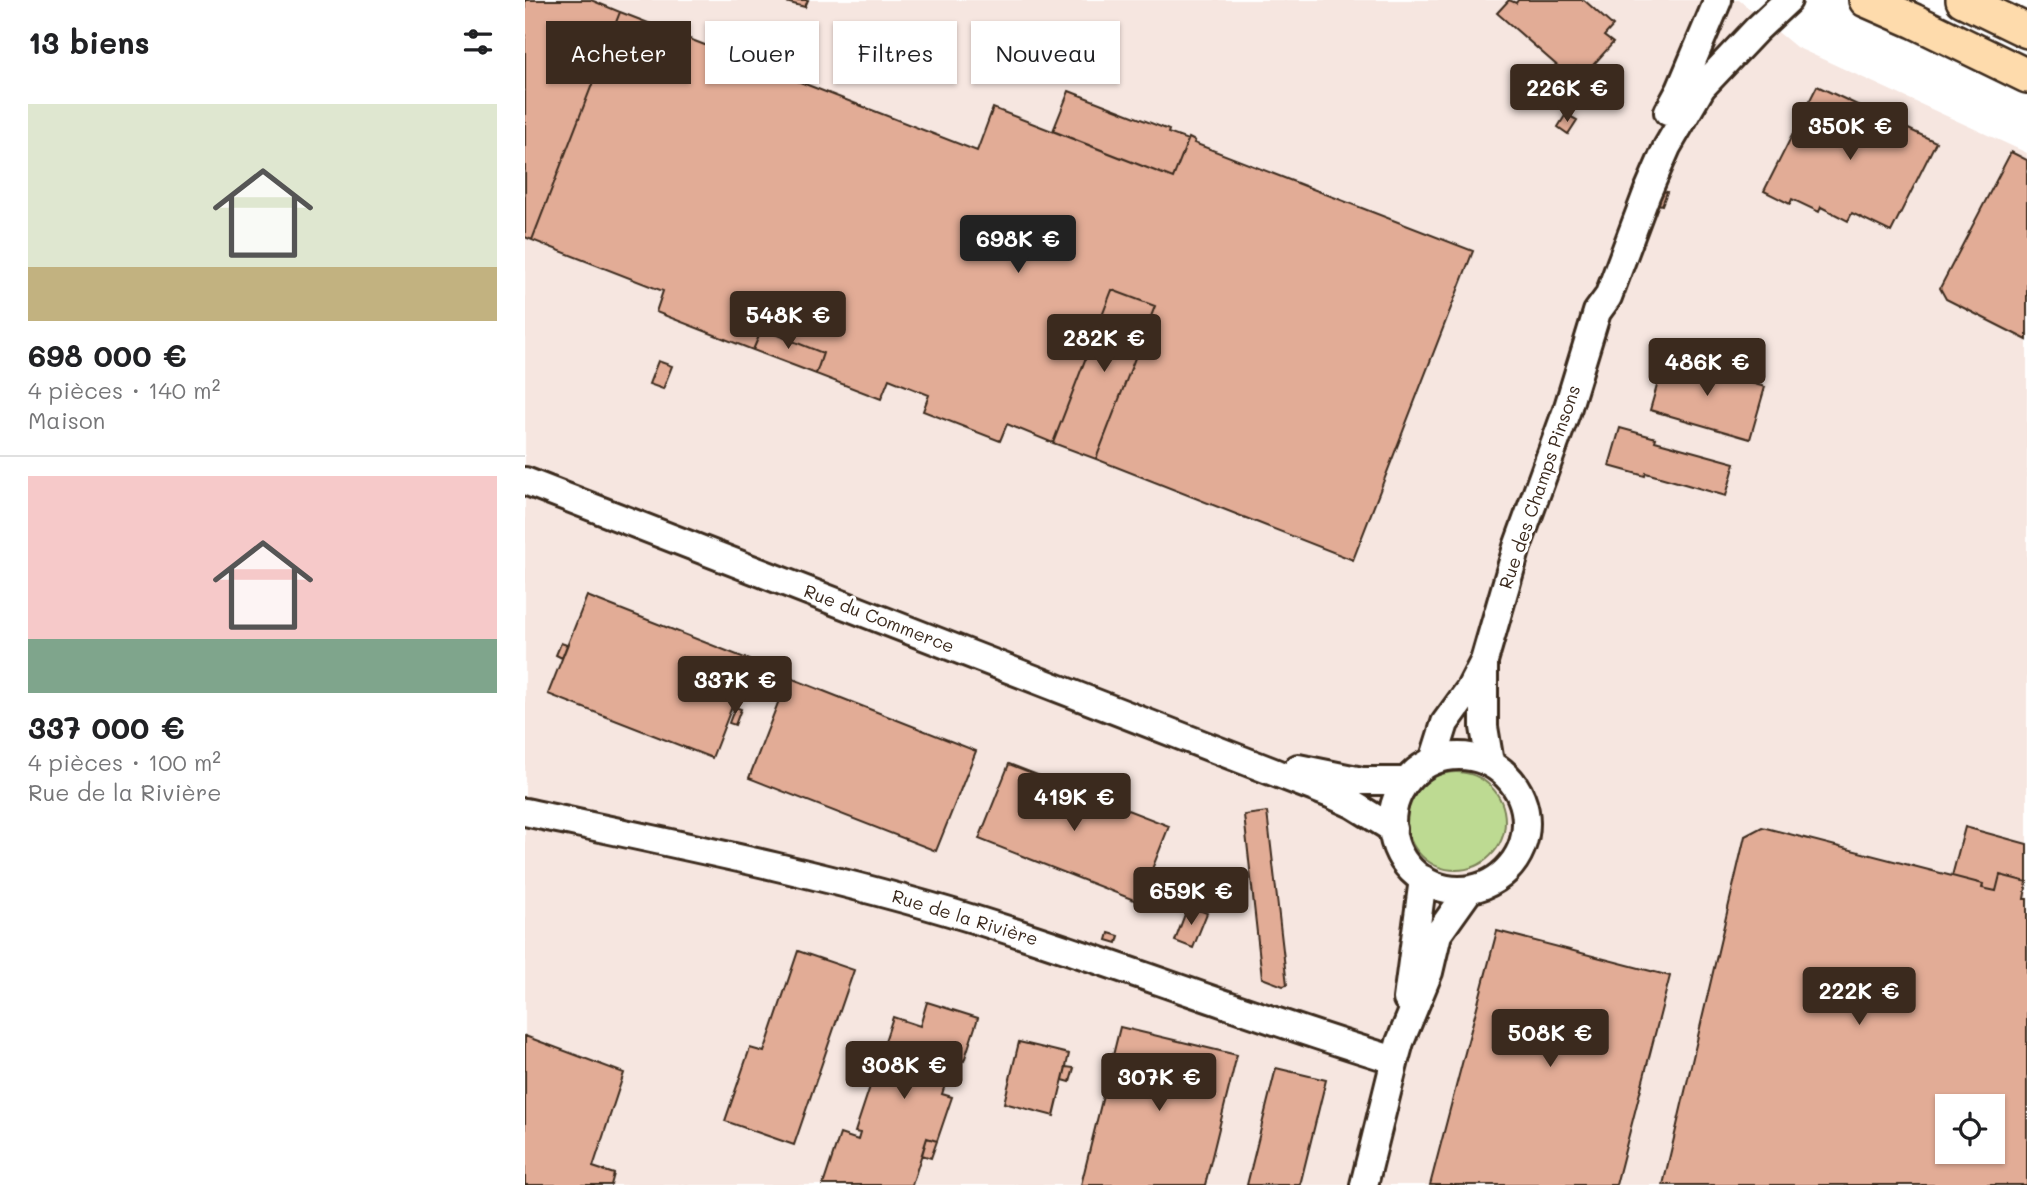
<!DOCTYPE html>
<html lang="fr">
<meta charset="utf-8">
<style>
body{margin:0;font-family:Mali,sans-serif;background:#f2f2f2;color:#202124;height:100vh;display:flex;flex-direction:column;font-size:26px;white-space:nowrap}
*{box-sizing:border-box;margin:0}
p{font-size:23px;color:#757577}
.icon{flex:none;width:38px;height:38px;fill:none;stroke:currentColor;stroke-width:2;stroke-linecap:round;stroke-linejoin:round}
.map{position:relative;flex:1;overflow:hidden}
.details{display:flex;flex-direction:column;background:#fff;width:525px}
.details>*{flex:none}
.top-card{position:absolute;left:21px;top:21px;width:665px;height:63px;display:flex;gap:14px}
.buttons{position:absolute;left:1410px;top:1094px;display:grid;gap:14px}
.buttons a{display:grid;place-items:center;width:70px;height:70px;border-radius:0px;background:#fff;box-shadow:0 2px 5px #0004;font-size:35px}
.price{position:absolute;translate:-50% -60px;padding:0 16px;border-radius:7px;background:#3b2a1e;color:#fff;font-size:23px;line-height:46px;filter:drop-shadow(0 2px 4px #0008)}
.price::after{content:'';position:absolute;left:50%;top:42px;width:21px;height:16px;margin-left:-10px;background:inherit;clip-path:polygon(0 0,100% 0,50% 100%)}
.price.on{background:#222;color:#fff}
ul{padding:0;list-style:none}
li{display:grid;align-content:center;gap:14px;height:371px;padding:0 28px}
li+li{border-top:2px solid #e0e0e0}
li span{display:grid;place-items:center;height:217px;border-radius:0px;color:#555}
li>.icon{margin-inline-start:auto}
span .icon{width:126px;height:126px;fill:#fffc;stroke-width:1}
li b{font-size:30px}
h2{display:flex;justify-content:space-between;align-items:center;height:84px;padding:0 28px;font-size:30px}
.tag{padding:0 24px;border-radius:0px;background:#fff;box-shadow:0 2px 5px #0004;font-size:24px;line-height:63px}
.tag.on{background:#3b2a1e;color:#fff}
main{display:flex;flex:1;min-height:0}
.map>svg:first-child{display:block}
</style>
<main>
<section class="details">
<h2>13 biens<svg class="icon" aria-label="filters" viewBox="0 0 24 24"><path d="M4 7h16M4 17h16"/><circle cx="9" cy="7" r="2"/><circle cx="15" cy="17" r="2"/></svg></h2>
<ul>
<li><span style="background:linear-gradient(#dfe7d0 75%,#c2b280 0)"><svg class="icon" aria-label="home" viewBox="0 0 24 24"><path d="M3 11l9-7 9 7M6 9v11h12V9"/></svg></span><div><b>698 000 €</b><p>4 pièces · 140 m²</p><p>Maison</p></div></li>
<li><span style="background:linear-gradient(#f6c9c9 75%,#7fa58c 0)"><svg class="icon" aria-label="home" viewBox="0 0 24 24"><path d="M3 11l9-7 9 7M6 9v11h12V9"/></svg></span><div><b>337 000 €</b><p>4 pièces · 100 m²</p><p>Rue de la Rivière</p></div></li>
</ul>
</section>
<div class="map">
<svg width="1502" height="1185" viewBox="0 0 1502 1185">
<rect width="100%" height="100%" fill="#fff"/>
<filter id="ink" filterUnits="userSpaceOnUse"><feTurbulence type="fractalNoise" baseFrequency=".0143" numOctaves="2"/><feDisplacementMap in="SourceGraphic" scale="14" xChannelSelector="R" yChannelSelector="G"/><feConvolveMatrix kernelMatrix="1 2 1 2 8 2 1 2 1" color-interpolation-filters="sRGB"/></filter>
<g filter="url(#ink)">
<path fill="#f6e6e0" fill-rule="evenodd" d="M0 0H1214L1271 47 1502 153V1185H0ZM1423 1106H1468V1152H1423Z"/>
<path fill="#bdda92" stroke="#7c8258" stroke-width="2" d="M882 821a49 49 0 1 1 98 0a49 49 0 1 1-98 0Z"/>
<path fill="#e2ac96" stroke="#3b2a1e" stroke-width="2" fill-rule="evenodd" d="M0 0H66L95 12 7 240 0 237Z
M253 0H283L280 7Z
M984 0 991 3 993 0H1059L1088 26 1079 36 1088 43 1060 74 1052 67 1044 76 972 13Z
M95 12 452 151 468 108 648 178 664 138 670 141 669 143 948 251 828 560 571 459 630 306 587 290 528 443 482 424 475 441 398 411 404 395 364 379 356 399 291 374 298 353 237 329 228 350 131 312 138 291 7 240Z
M1292 86 1411 142 1366 232 1327 213 1323 221 1296 207 1294 212 1267 199 1265 204 1239 191Z
M544 91 644 130 643 133 663 140 648 178 528 131Z
M1041 114 1052 120 1043 134 1033 127Z
M1486 152 1502 160V340L1421 299 1415 288Z
M1137 191 1142 192 1137 205 1133 204Z
M587 290 630 306 571 459 528 443Z
M237 329 298 353 291 374 228 350Z
M1140 358 1240 387 1225 439 1125 410Z
M133 361 147 366 138 389 124 384Z
M1095 428 1131 438 1130 441 1210 463 1201 496 1121 473 1120 476 1084 466Z
M62 596 225 660 187 758 23 694Z
M36 643 42 645 37 658 31 655Z
M263 677 451 751 411 851 224 778Z
M210 707 216 709 210 725 204 723Z
M484 764 644 826 614 902 454 839Z
M742 812 762 985 758 986 737 978 719 815Z
M1237 827 1458 884 1457 888 1471 891 1475 875 1502 882 1499 899H1502V1185H1138L1220 836ZM1423 1106H1468V1152H1423Z
M1440 827 1502 844V882L1475 875 1471 891 1457 888 1458 884 1427 876Z
M663 906 682 913 668 948 650 941Z
M972 931 1145 976 1091 1185H905Z
M584 933 594 936 592 943 582 940Z
M273 951 329 970 269 1145 200 1121 225 1048 239 1052Z
M402 1002 453 1018 439 1061 429 1058 417 1094 427 1097 412 1141 402 1138 387 1185H298L315 1134 333 1140 335 1133 330 1132 368 1017 395 1026Z
M595 1027 712 1055 680 1185H556Z
M0 1036 99 1073 68 1167 89 1174 86 1185H0Z
M494 1042 544 1054 529 1116 479 1103Z
M541 1067 549 1068 545 1082 538 1080Z
M751 1068 801 1080 775 1185H722Z
M402 1138 412 1141 406 1158 397 1155Z"/>
<g fill="none" stroke-linecap="round" stroke-linejoin="round">
<defs>
<path id="minor" d="M1143 112 1155 90 1193 0
M0 481 805 794 829 805 868 829
M959 664V727L965 763
M867 823a67 67 0 1 1 134 0a67 67 0 1 1-134 0Z
M908 761 920 723 944 690 959 661 992 547 1043 407 1072 312 1083 297 1122 193 1142 147 1177 87 1232 29 1263 0
M773 768 837 781H882
M0 812C150 844 301 874 448 919 590 963 728 1017 870 1060
M882 999 898 879
M839 1185 870 1060 875 1042 904 972 913 934 945 889"/>
<path id="major" d="M1341 0 1389 21 1502 76
M1438 0 1502 31"/>
</defs>
<use href="#minor" stroke="#3b2a1e" stroke-width="32"/>
<use href="#major" stroke="#3b2a1e" stroke-width="38"/>
<use href="#minor" stroke="#fff" stroke-width="26"/>
<use href="#major" stroke="#fedbac" stroke-width="33"/>
</g>
</g>
<g text-anchor="middle" stroke-width="6" stroke-linejoin="round" paint-order="stroke">
<g font-size="18" fill="#3b2a1e" stroke="#fff">
<text transform="translate(1015 487) rotate(-71)" y="6">Rue des Champs Pinsons</text>
<text transform="translate(354 619) rotate(21)" y="6">Rue du Commerce</text>
<text transform="translate(440 918) rotate(17)" y="6">Rue de la Rivière</text>
</g>
</g>
</svg>
<div class="buttons">
<a><svg class="icon" aria-label="locate" viewBox="0 0 24 24"><circle cx="12" cy="12" r="6"/><path d="M12 2v4M12 18v4M2 12h4M18 12h4"/></svg></a>
</div>
<b class="price" style="left:1042px;top:124px">226K €</b>
<b class="price" style="left:1325px;top:162px">350K €</b>
<b class="price on" style="left:493px;top:275px">698K €</b>
<b class="price" style="left:263px;top:351px">548K €</b>
<b class="price" style="left:579px;top:374px">282K €</b>
<b class="price" style="left:1182px;top:398px">486K €</b>
<b class="price" style="left:210px;top:716px">337K €</b>
<b class="price" style="left:549px;top:833px">419K €</b>
<b class="price" style="left:666px;top:927px">659K €</b>
<b class="price" style="left:1334px;top:1027px">222K €</b>
<b class="price" style="left:1025px;top:1069px">508K €</b>
<b class="price" style="left:379px;top:1101px">308K €</b>
<b class="price" style="left:634px;top:1113px">307K €</b>
<div class="top-card">
<a class="tag on">Acheter</a>
<a class="tag">Louer</a>
<a class="tag">Filtres</a>
<a class="tag">Nouveau</a>
</div>
</div>
</main>
